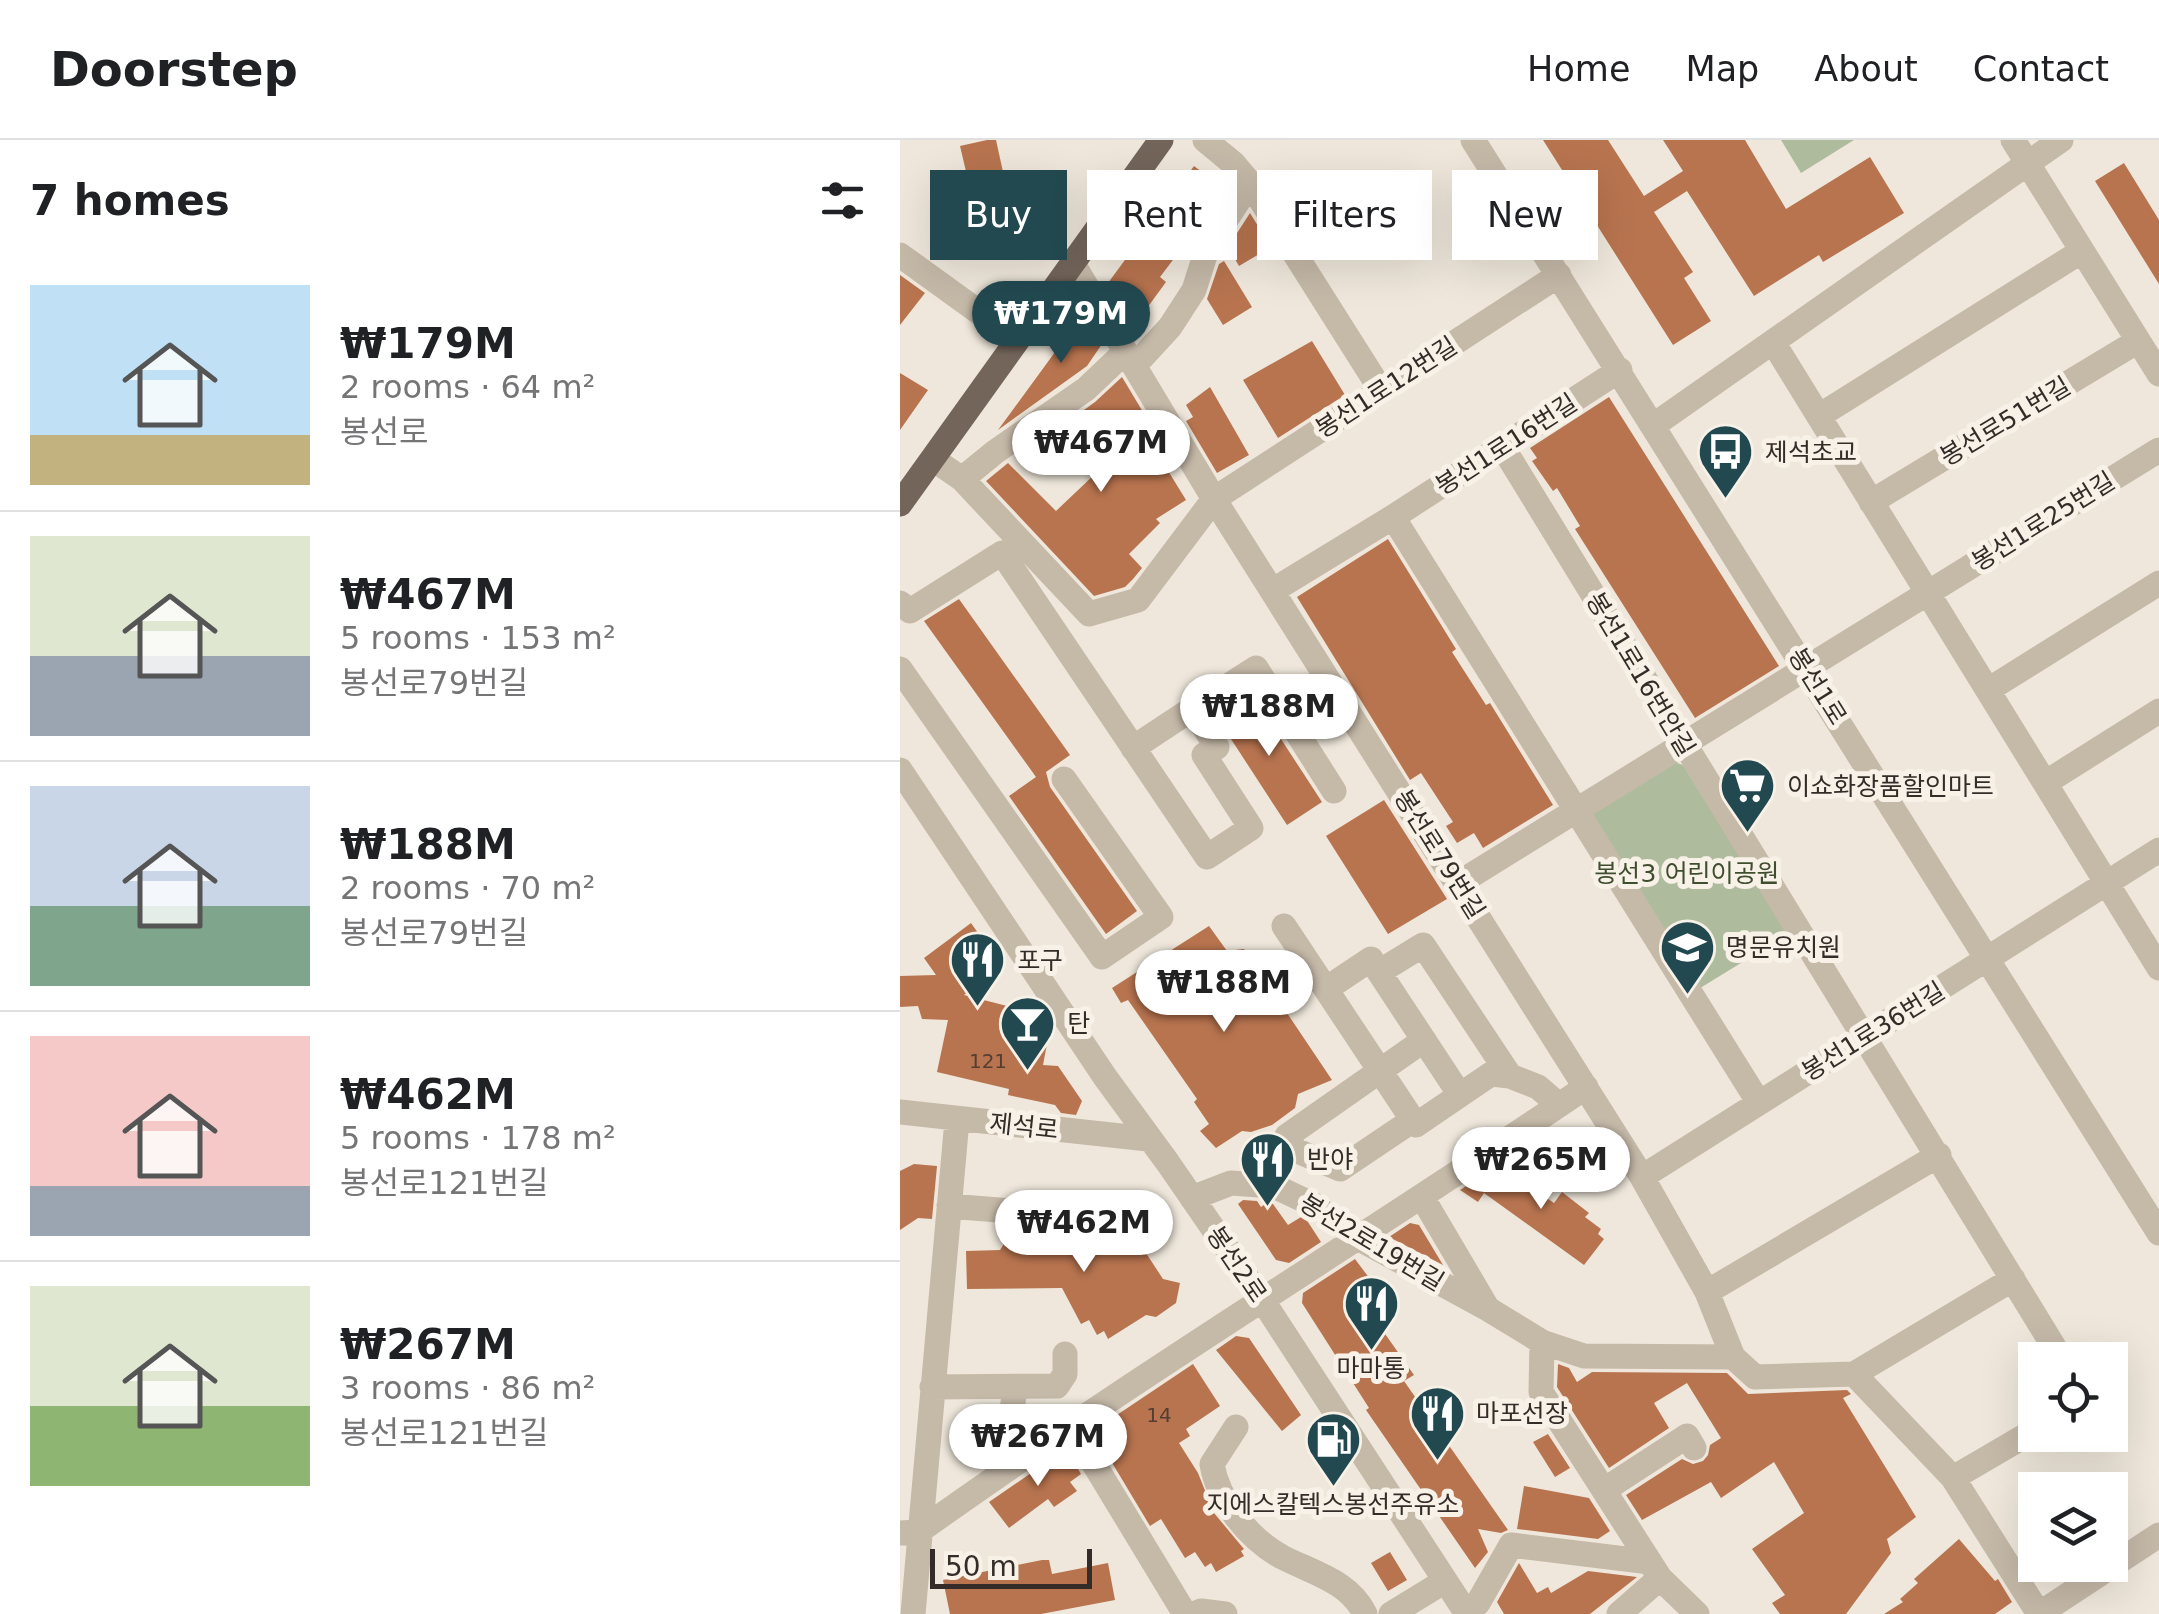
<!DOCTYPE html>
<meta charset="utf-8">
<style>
body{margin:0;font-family:"DejaVu Sans","Noto Sans KR",sans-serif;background:#f2f2f2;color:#202124;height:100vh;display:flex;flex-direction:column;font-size:38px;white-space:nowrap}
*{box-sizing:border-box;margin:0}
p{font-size:32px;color:#757577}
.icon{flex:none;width:55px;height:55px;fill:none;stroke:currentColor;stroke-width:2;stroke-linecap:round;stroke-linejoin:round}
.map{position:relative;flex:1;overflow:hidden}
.panel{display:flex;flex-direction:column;background:#fff;width:900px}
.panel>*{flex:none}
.banner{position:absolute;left:30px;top:30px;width:950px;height:90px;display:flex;gap:20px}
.tools{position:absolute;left:1118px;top:1202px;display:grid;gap:20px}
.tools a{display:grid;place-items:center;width:110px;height:110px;border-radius:0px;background:#fff;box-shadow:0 10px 40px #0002;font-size:50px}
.scale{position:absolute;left:30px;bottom:25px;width:162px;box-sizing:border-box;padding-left:10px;border:5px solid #332c28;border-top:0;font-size:28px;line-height:35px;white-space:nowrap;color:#332c28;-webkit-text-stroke:8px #f7f1e7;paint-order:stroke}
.price{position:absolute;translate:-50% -85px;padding:0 22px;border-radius:35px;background:#fff;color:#222;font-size:32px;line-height:65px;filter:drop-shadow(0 2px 5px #0008)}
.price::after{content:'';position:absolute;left:50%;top:60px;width:30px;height:22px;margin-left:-15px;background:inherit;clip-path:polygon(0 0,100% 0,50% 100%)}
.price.on{background:#224850;color:#fff}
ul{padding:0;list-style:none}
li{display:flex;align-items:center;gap:30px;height:250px;padding:0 30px}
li+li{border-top:2px solid #e0e0e0}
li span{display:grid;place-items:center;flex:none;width:280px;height:200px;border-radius:0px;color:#555}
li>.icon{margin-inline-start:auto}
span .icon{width:120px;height:120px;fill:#fffc;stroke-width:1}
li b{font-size:42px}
h2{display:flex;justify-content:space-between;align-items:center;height:120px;padding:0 30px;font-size:42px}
.chip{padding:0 35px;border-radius:0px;background:#fff;box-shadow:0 10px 40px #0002;font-size:35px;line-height:90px}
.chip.on{background:#224850;color:#fff}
header{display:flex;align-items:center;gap:60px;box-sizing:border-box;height:140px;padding:0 50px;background:#fff;border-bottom:2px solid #e0e0e0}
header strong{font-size:48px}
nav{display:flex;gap:55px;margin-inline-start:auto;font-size:35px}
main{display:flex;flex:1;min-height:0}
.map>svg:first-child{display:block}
</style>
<header>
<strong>Doorstep</strong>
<nav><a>Home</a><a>Map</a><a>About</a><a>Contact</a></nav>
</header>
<main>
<section class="panel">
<h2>7 homes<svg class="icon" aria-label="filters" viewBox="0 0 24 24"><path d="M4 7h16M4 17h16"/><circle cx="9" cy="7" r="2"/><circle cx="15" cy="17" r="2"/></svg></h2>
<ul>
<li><span style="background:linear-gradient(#bfe0f5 75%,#c2b280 0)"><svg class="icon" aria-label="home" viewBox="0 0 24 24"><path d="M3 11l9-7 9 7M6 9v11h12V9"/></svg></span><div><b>₩179M</b><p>2 rooms · 64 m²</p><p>봉선로</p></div></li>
<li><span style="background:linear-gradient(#dfe7d0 60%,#9aa5b1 0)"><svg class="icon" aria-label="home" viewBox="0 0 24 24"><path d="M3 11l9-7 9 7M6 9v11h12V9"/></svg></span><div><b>₩467M</b><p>5 rooms · 153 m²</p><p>봉선로79번길</p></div></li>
<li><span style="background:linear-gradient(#c9d6e8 60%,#7fa58c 0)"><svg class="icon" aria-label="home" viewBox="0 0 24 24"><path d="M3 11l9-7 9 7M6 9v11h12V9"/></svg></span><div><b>₩188M</b><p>2 rooms · 70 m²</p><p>봉선로79번길</p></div></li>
<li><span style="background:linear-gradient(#f6c9c9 75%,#9aa5b1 0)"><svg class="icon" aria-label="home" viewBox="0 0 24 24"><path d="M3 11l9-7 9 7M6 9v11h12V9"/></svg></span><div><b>₩462M</b><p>5 rooms · 178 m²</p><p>봉선로121번길</p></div></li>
<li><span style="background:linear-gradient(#dfe7d0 60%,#8fb573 0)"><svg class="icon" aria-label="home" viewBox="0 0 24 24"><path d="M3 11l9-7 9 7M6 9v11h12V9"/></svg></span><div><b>₩267M</b><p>3 rooms · 86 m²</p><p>봉선로121번길</p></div></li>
</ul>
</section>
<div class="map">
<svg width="1259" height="1474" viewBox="0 0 1259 1474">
<rect width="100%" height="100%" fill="#efe7db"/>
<path fill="#aebc9d" d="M881 0H954L901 33Z
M771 621 783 625 888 794 797 850 687 672Z"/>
<path fill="#b8744f" d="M87 0H96L105 41 145 32 153 63 119 71 124 90 73 102 70 88 56 92 45 45 68 40 60 6Z
M643 0H708L744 56 783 31 763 0H845L886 69 970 17 1004 73 923 122 919 115 854 156 787 51 754 72 793 132 784 138 811 181 773 205Z
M1224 23 1259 80V144L1195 41Z
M294 26 326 50 260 137 266 142 231 190 210 153 208 143Z
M350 73 371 107 339 126 328 107Z
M324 121 352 167 323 185 307 159 319 124Z
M0 135 25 153 0 185Z
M177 182 190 184 202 204 187 226 98 290Z
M412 201 445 255 378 298 343 240Z
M0 233 28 250 0 290Z
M222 237 246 277 238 282 286 360 256 379 260 383 229 414 242 428 233 439 225 447 194 456 86 341 108 323 156 371 196 333 166 283 195 262Z
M310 247 349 315 317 333 286 281 293 277 286 265Z
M709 257 879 526 795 578 675 389 680 386 657 348 653 351 632 321 637 318 630 308Z
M488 399 556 509 552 512 586 565 590 563 653 665 583 708 574 693 557 703 546 686 553 682 521 633 510 640 397 457Z
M59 459 170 615 146 632 150 647 237 771 206 794 109 656 136 637 24 481Z
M351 553 422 662 387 685 316 576Z
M484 660 547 759 488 794 426 696Z
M71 783 102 827 64 855 115 868 108 896 147 904 143 925 158 926 182 961 176 975 161 973 155 965 108 955 109 949 37 932 48 880 22 879 18 866 0 867V836L36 835 24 818Z
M309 786 327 811 344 809 432 940 398 954 395 968 372 985 351 992 342 991 316 1008 300 991 309 984 294 962 297 959 228 860 221 863 212 848Z
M14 1024 37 1026 32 1079 18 1078 0 1090V1031Z
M599 1025 654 1063 662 1052 689 1073 685 1077 701 1089 698 1094 704 1099 684 1125 584 1053 578 1062 560 1050Z
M343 1060 357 1061 361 1067 368 1062 373 1064 388 1085 401 1077 406 1079 421 1102 389 1123 376 1120 338 1064Z
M215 1071 250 1079 244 1110 263 1139 280 1143 276 1163 256 1177 246 1175 208 1199 204 1191 197 1195 189 1180 181 1184 162 1148 67 1149 66 1111 100 1110 107 1099 142 1098V1112H170L212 1090Z
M510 1083 519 1085 543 1125 489 1097Z
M455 1119 482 1155 464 1164 514 1235 504 1241 608 1390 601 1393 578 1389 588 1412 575 1428 466 1270 469 1268 402 1163 403 1153Z
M336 1196 349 1198 401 1275 382 1291 316 1210Z
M293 1224 320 1266 286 1289 290 1296 279 1303 298 1333 314 1373 344 1409 341 1411 344 1416 316 1432 311 1423 305 1427 295 1412 285 1418 261 1379 250 1386 193 1291Z
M658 1224 669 1228 677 1242 692 1232 827 1233 848 1254 947 1250 951 1254 943 1258 1016 1377 987 1399 991 1413 946 1474H880L872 1463 885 1455 852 1409 904 1373 874 1322 821 1358 811 1342 742 1380 726 1355 782 1319 793 1324 803 1321 808 1315 810 1305 821 1298 787 1243 754 1263 769 1288 709 1328 657 1247Z
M648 1294 670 1328 655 1337 633 1302Z
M166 1309 181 1334 170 1342 177 1351 154 1367 148 1359 109 1388 89 1362Z
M624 1346 689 1358 710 1391 698 1399 617 1389Z
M1059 1399 1095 1441 1098 1439 1112 1462 1095 1474H984L1003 1462 1000 1459 1018 1443 1014 1439Z
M490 1412 507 1440 488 1451 471 1423Z
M142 1420H149L152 1434 208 1423 215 1460 141 1474H50L43 1440Z
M619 1423 637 1453 648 1447 651 1453 688 1431 737 1437 690 1474H604L597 1462Z"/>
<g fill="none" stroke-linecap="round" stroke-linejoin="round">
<path stroke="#c5b9a8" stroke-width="25" d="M305 0 334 24 350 43 481 250
M573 0 1259 1093
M1113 0 1259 234
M0 115 116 199
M173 124 314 359 742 1037 807 1152 833 1217 855 1237 954 1234 1053 1338 1139 1474
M873 202 1259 828
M234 226 270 187 294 150 307 109 350 43
M919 276 1182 111
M754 285 1161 0
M602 306 1162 1220
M33 319 62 339 189 474 238 460 314 359 659 135
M62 339 95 312 186 249 225 212
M971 362 1238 201
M493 377 859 963
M372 451 493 377 720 230
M0 463 10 471 102 413 307 717 351 688 304 615 317 607 292 569 233 608
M0 529 202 817 261 777 164 639
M1088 550 1259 443
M292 569 356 528 434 651
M0 630 205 937 268 1023 363 1161 567 1474
M1145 643 1259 571
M559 743 1259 310
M384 786 516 985 560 955 479 832 523 805 610 936 638 947 659 965
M426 849 471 819 479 832
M560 955 591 934 610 936
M0 972 248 999
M513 980 440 1029 395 1010 387 996 524 900
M742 1037 1259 710
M522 1057 588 1169
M292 1058 331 1043 374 1046 414 1065 458 1098 588 1169 642 1202 684 1216 833 1217
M49 1066 147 1074
M807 1152 1039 1015
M642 1202 641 1252 760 1438 797 1474
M954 1234 1113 1139
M32 1247 157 1246 165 1234V1214
M171 1286 285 1474
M336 1287 312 1324C318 1361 349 1399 382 1417 413 1433 449 1441 465 1474
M67 1306C102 1299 114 1283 114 1248
M1053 1338 1135 1290
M704 1350 787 1296 794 1308
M0 1393 18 1392C236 1236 465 1097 686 947
M565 1472 578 1463 611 1405 750 1422
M13 1474 57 980
M294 1474 301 1471 325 1474
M491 1474 545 1441
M719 1474 760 1438
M1139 1474 1259 1395"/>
<path stroke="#73655a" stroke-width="25" d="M0 364 261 0"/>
</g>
<defs>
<symbol id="bus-pin" viewBox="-11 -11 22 30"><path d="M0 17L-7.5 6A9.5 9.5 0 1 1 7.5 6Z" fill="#224850" stroke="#f7f1e7"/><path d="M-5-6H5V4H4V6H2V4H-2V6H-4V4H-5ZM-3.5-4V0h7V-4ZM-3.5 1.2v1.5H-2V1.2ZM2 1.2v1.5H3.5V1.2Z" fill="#fff"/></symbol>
<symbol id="supermarket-pin" viewBox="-11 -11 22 30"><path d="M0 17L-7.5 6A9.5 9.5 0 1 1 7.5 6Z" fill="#224850" stroke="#f7f1e7"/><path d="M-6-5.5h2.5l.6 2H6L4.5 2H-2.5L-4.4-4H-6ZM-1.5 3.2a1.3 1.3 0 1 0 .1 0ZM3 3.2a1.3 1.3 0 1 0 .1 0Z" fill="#fff"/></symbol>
<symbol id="school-pin" viewBox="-11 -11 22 30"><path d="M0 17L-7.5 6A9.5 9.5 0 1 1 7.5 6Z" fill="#224850" stroke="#f7f1e7"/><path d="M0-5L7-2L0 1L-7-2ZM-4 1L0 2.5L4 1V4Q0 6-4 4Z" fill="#fff"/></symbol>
<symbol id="restaurant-pin" viewBox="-11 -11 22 30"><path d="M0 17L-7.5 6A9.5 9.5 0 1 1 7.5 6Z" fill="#224850" stroke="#f7f1e7"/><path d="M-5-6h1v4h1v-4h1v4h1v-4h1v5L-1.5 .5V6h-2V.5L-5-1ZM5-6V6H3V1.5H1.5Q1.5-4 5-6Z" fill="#fff"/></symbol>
<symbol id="bar-pin" viewBox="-11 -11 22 30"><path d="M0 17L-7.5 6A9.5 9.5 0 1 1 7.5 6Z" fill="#224850" stroke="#f7f1e7"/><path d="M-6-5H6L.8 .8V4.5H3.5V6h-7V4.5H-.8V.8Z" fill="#fff"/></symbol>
<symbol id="fuel-pin" viewBox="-11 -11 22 30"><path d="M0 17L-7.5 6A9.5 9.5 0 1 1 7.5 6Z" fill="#224850" stroke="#f7f1e7"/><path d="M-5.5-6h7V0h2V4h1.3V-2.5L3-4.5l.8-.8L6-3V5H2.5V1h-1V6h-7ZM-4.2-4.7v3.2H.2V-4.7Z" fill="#fff"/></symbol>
</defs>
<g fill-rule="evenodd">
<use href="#bus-pin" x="794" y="280" width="63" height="86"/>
<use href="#supermarket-pin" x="816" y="614" width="63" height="86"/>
<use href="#school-pin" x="756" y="776" width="63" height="86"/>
<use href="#restaurant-pin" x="46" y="788" width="63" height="86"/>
<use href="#bar-pin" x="96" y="852" width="63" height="86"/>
<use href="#restaurant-pin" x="336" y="988" width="63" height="86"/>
<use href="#restaurant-pin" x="440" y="1132" width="63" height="86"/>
<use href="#restaurant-pin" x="506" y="1242" width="63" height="86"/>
<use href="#fuel-pin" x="402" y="1268" width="63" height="86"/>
</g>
<g text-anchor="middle" stroke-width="10" stroke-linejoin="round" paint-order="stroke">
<g font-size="20" fill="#543e32">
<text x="88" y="928">121</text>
<text x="259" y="1282">14</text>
</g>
<g font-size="25" fill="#332c28" stroke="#f7f1e7">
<text transform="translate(486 247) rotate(-33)" y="9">봉선1로12번길</text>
<text transform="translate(1105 281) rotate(-31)" y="9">봉선로51번길</text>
<text transform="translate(606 304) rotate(-33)" y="9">봉선1로16번길</text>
<text transform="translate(1143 381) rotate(-32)" y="9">봉선1로25번길</text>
<text transform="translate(741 534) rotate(59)" y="9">봉선1로16번안길</text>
<text transform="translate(918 546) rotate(58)" y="9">봉선1로</text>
<text transform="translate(540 714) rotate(58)" y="9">봉선로79번길</text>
<text transform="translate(973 891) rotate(-32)" y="9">봉선1로36번길</text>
<text transform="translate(124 986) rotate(6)" y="9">제석로</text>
<text transform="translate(472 1102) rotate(31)" y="9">봉선2로19번길</text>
<text transform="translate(337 1124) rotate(56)" y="9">봉선2로</text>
</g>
<g font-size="25" fill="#332c28" stroke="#f7f1e7" text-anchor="start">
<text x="865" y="321">제석초교</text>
<text x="887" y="655">이쇼화장품할인마트</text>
<text x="826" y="816">명문유치원</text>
<text x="117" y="829">포구</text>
<text x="167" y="892">탄</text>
<text x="407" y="1028">반야</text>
<text x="471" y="1237" text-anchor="middle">마마통</text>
<text x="576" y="1282">마포선장</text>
<text x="433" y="1373" text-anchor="middle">지에스칼텍스봉선주유소</text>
</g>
<g font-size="25" fill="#3f4e2e" stroke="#f7f1e7">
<text x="787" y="742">봉선3 어린이공원</text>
</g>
</g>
</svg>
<div class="tools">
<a><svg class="icon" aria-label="locate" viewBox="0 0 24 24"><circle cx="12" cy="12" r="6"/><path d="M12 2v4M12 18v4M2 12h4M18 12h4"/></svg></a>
<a><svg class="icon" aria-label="layers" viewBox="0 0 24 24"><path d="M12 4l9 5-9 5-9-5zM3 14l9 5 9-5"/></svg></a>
</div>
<div class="scale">50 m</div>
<b class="price on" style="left:161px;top:226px">₩179M</b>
<b class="price" style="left:201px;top:355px">₩467M</b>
<b class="price" style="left:369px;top:619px">₩188M</b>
<b class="price" style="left:324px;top:895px">₩188M</b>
<b class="price" style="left:641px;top:1072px">₩265M</b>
<b class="price" style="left:184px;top:1135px">₩462M</b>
<b class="price" style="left:138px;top:1349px">₩267M</b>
<div class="banner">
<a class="chip on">Buy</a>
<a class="chip">Rent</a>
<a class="chip">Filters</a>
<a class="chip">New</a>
</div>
</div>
</main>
